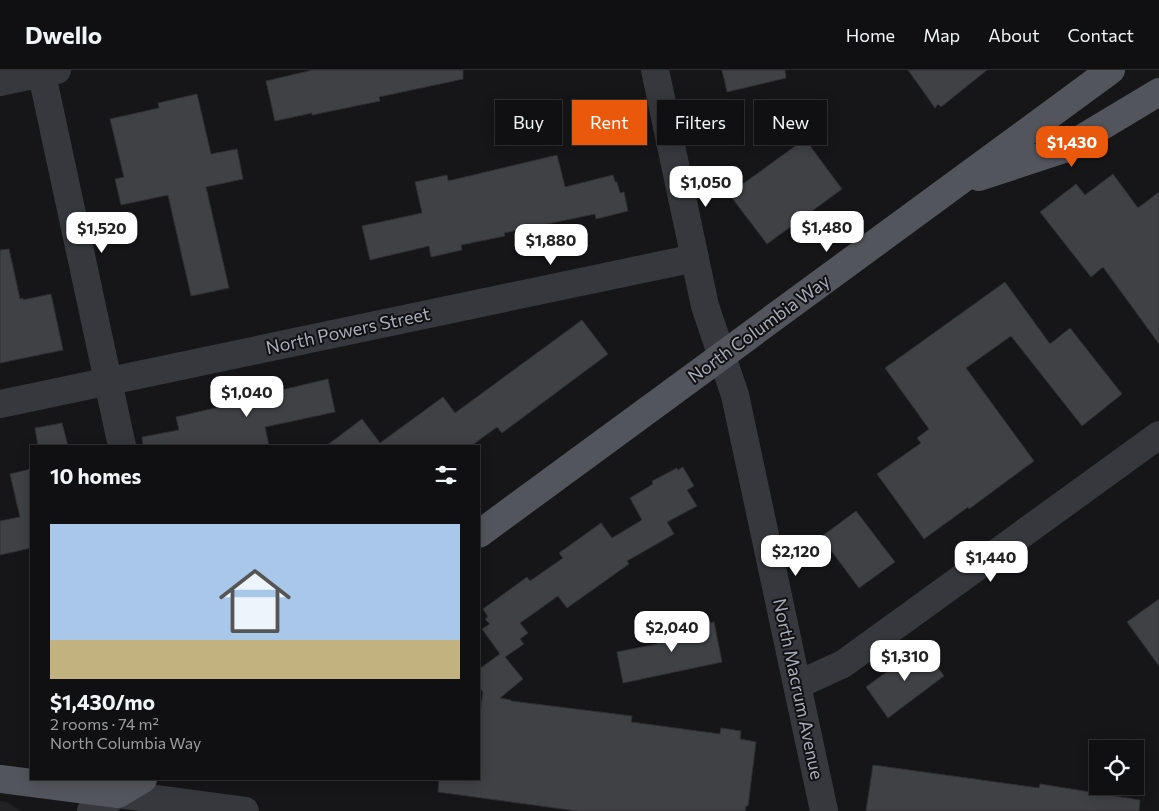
<!DOCTYPE html>
<meta charset="utf-8">
<style>
body{margin:0;font-family:Commissioner,sans-serif;background:#19191b;color:#f1f3f6;height:100vh;display:flex;flex-direction:column;font-size:19px;white-space:nowrap}
*{box-sizing:border-box;margin:0}
p{font-size:16px;color:#9c9d9f}
.icon{flex:none;width:28px;height:28px;fill:none;stroke:currentColor;stroke-width:2;stroke-linecap:round;stroke-linejoin:round}
.map{position:relative;flex:1;overflow:hidden}
.panel{position:absolute;left:30px;top:375px;width:450px;height:335px;display:flex;flex-direction:column;background:#101012;border-radius:0px;box-shadow:0 2px 12px #0003,0 0 0 1px #303032}
.panel>*{flex:none}
.hud{position:absolute;left:495px;top:30px;width:475px;height:45px;display:flex;gap:10px}
.controls{position:absolute;left:1089px;top:670px;display:grid;gap:10px}
.controls a{display:grid;place-items:center;width:55px;height:55px;border-radius:0px;background:#101012;box-shadow:0 2px 12px #0003,0 0 0 1px #303032;font-size:25px}
.price{position:absolute;translate:-50% -42px;padding:0 11px;border-radius:10px;background:#fff;color:#222;font-size:16px;line-height:32px;filter:drop-shadow(0 1px 2px #0008)}
.price::after{content:'';position:absolute;left:50%;top:30px;width:15px;height:11px;margin-left:-8px;background:inherit;clip-path:polygon(0 0,100% 0,50% 100%)}
.price.active{background:#ea580c;color:#fff}
ul{padding:0;list-style:none}
li{display:grid;align-content:center;gap:10px;height:265px;padding:0 20px}
li span{display:grid;place-items:center;height:155px;border-radius:0px;color:#555}
li>.icon{margin-inline-start:auto}
span .icon{width:90px;height:90px;fill:#fffc;stroke-width:1}
li b{font-size:21px}
h2{display:flex;justify-content:space-between;align-items:center;height:60px;padding:0 20px;font-size:21px}
.pill{padding:0 18px;border-radius:0px;background:#101012;box-shadow:0 2px 12px #0003,0 0 0 1px #303032;font-size:18px;line-height:45px}
.pill.active{background:#ea580c;color:#fff}
header{display:flex;align-items:center;gap:30px;box-sizing:border-box;height:70px;padding:0 25px;background:#101012;border-bottom:1px solid #303032}
header strong{font-size:24px}
nav{display:flex;gap:28px;margin-inline-start:auto;font-size:18px}
.map>svg:first-child{display:block}
</style>
<header>
<strong>Dwello</strong>
<nav><a>Home</a><a>Map</a><a>About</a><a>Contact</a></nav>
</header>
<div class="map">
<svg width="1159" height="741" viewBox="0 0 1159 741">
<rect width="100%" height="100%" fill="#161618"/>
<path fill="#222225" d="M0 731 7 732 21 741H0Z"/>
<path fill="#404145" stroke="#303034" d="M313 0H463V9L379 27 380 31 312 45V43L275 51 266 11Z
M722 0H785L786 8 727 22Z
M908 0H987L941 37 938 34 935 38Z
M197 24 211 84 237 79 243 109 206 117 229 218 191 226 168 125 121 135 115 109 124 107 110 49 159 38 158 33Z
M805 69 842 119 767 174 729 124Z
M557 85 565 117 613 105 615 112H617L620 123 624 122 628 141 596 149 595 144 504 163 505 166 461 175 462 180 431 187 429 176 370 190 362 156 422 143 415 112 447 105 448 111Z
M1113 104 1138 138 1159 122V274L1103 197 1091 207 1040 142 1076 114 1085 125Z
M9 179 20 229 23 228V230L51 224 63 280 0 293V180Z
M1005 212 1050 274 1070 258 1122 324 1082 356 1011 266 966 298 1034 391 969 439 968 437 924 469 877 404 921 373 917 368 929 359 885 298Z
M582 250 608 284 502 363 497 357 471 376H326L362 349 380 373 443 327 455 343Z
M328 309 335 342 265 357 269 376H143L142 367 179 360 176 347 228 335 227 327 251 323 252 327Z
M62 353 68 376H38L35 358Z
M683 397 694 416 687 420 697 436 667 452 674 464 627 491 629 494 567 538 558 526 520 553 528 563 520 569 524 574 505 587 523 609 500 628 511 630V631L632 646 631 652 720 664 721 658 741 661 740 669 756 672 748 736H746L745 741H577L438 722 439 709H479V653L483 622 479 617V599L500 584 482 559 490 554 485 549 488 547 483 539 527 507 530 511 563 488 559 483 601 453 612 468 642 450 630 428 653 414 652 411 677 398 678 400Z
M31 399V478L0 485V451L20 447 10 404Z
M856 441 895 492 859 518 821 467Z
M1159 529V596L1127 552Z
M714 552 722 592 623 613 617 582 657 574 655 564Z
M922 576 944 606 888 648 866 617Z
M873 695 1039 718 1040 714 1140 730 1139 741H866Z"/>
<g fill="none" stroke-linecap="round" stroke-linejoin="round">
<path stroke="#37383d" stroke-width="28" d="M41 0 122 376
M655 0 705 236 735 325 824 741
M0 12 57 0
M0 334 695 188
M797 615 843 594 1159 365
M91 741 118 724 245 741"/>
<path stroke="#53555c" stroke-width="28" d="M979 107 1064 79 1159 22
M479 464 1111 0
M0 709 118 724 143 709"/>
</g>
<g text-anchor="middle" stroke-width="4" stroke-linejoin="round" paint-order="stroke">
<g font-size="18" fill="#a8adb8" stroke="#111113">
<text transform="translate(759 259) rotate(-36)" y="6">North Columbia Way</text>
<text transform="translate(348 261) rotate(-12)" y="6">North Powers Street</text>
<text transform="translate(798 619) rotate(78)" y="6">North Macrum Avenue</text>
</g>
</g>
</svg>
<div class="controls">
<a><svg class="icon" aria-label="locate" viewBox="0 0 24 24"><circle cx="12" cy="12" r="6"/><path d="M12 2v4M12 18v4M2 12h4M18 12h4"/></svg></a>
</div>
<b class="price active" style="left:1072px;top:98px">$1,430</b>
<b class="price" style="left:706px;top:138px">$1,050</b>
<b class="price" style="left:827px;top:183px">$1,480</b>
<b class="price" style="left:102px;top:184px">$1,520</b>
<b class="price" style="left:551px;top:196px">$1,880</b>
<b class="price" style="left:247px;top:348px">$1,040</b>
<b class="price" style="left:796px;top:507px">$2,120</b>
<b class="price" style="left:991px;top:513px">$1,440</b>
<b class="price" style="left:672px;top:583px">$2,040</b>
<b class="price" style="left:905px;top:612px">$1,310</b>
<div class="hud">
<a class="pill">Buy</a>
<a class="pill active">Rent</a>
<a class="pill">Filters</a>
<a class="pill">New</a>
</div>
<section class="panel">
<h2>10 homes<svg class="icon" aria-label="filters" viewBox="0 0 24 24"><path d="M4 7h16M4 17h16"/><circle cx="9" cy="7" r="2"/><circle cx="15" cy="17" r="2"/></svg></h2>
<ul>
<li><span style="background:linear-gradient(#a9c7e8 75%,#c2b280 0)"><svg class="icon" aria-label="home" viewBox="0 0 24 24"><path d="M3 11l9-7 9 7M6 9v11h12V9"/></svg></span><div><b>$1,430/mo</b><p>2 rooms · 74 m²</p><p>North Columbia Way</p></div></li>
</ul>
</section>
</div>
